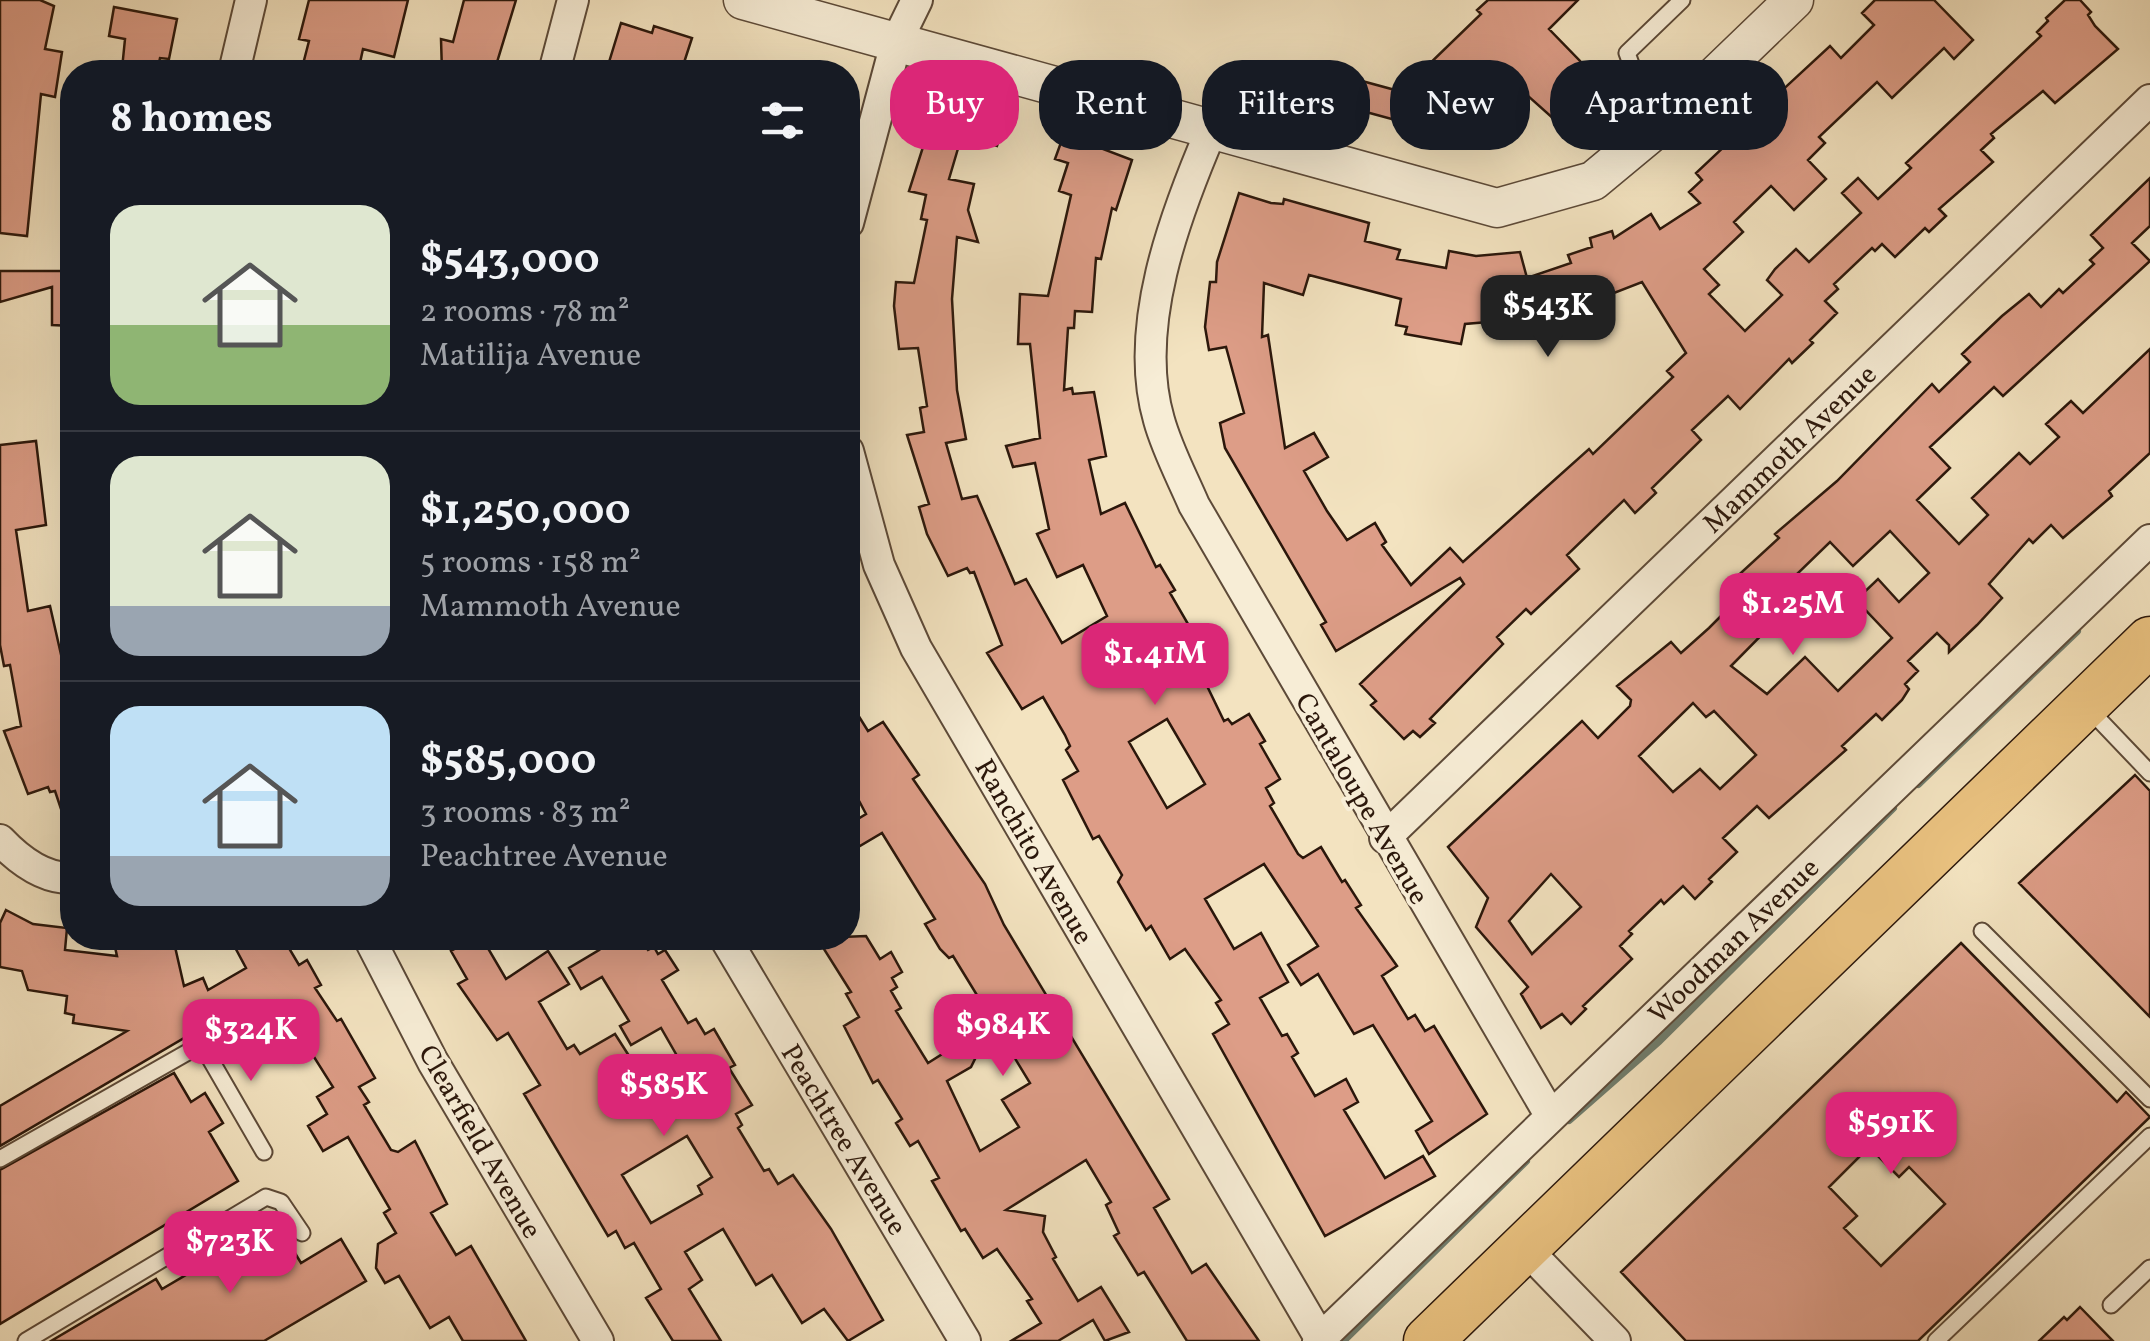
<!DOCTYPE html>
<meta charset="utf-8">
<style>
body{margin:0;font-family:Vollkorn,serif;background:#242831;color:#f1f3f6;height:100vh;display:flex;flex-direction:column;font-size:38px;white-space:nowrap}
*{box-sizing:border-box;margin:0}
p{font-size:32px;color:#9ea1a6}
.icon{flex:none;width:55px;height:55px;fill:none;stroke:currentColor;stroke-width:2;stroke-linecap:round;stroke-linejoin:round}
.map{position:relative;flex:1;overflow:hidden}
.drawer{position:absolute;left:60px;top:60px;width:800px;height:890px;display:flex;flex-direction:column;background:#171b24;border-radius:40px;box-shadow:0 10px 40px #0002}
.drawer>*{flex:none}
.top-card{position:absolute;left:890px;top:60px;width:950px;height:90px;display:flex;gap:20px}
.price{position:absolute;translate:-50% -85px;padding:0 22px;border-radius:20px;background:#db2777;color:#fff;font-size:32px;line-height:65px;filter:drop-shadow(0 2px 5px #0008)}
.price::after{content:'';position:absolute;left:50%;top:60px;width:30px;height:22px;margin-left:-15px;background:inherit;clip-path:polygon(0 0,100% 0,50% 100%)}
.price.current{background:#222;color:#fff}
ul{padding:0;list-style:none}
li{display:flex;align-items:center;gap:30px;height:250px;padding:0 50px}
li+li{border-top:2px solid #363941}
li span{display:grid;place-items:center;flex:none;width:280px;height:200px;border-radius:30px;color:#555}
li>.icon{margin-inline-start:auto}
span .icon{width:120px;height:120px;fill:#fffc;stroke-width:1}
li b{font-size:42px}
h2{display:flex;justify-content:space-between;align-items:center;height:120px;padding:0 50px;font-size:42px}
.chip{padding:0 35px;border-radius:40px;background:#171b24;box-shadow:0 10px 40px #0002;font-size:35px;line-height:90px}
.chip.current{background:#db2777;color:#fff}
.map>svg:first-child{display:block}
</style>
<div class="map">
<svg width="2150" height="1341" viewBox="0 0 2150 1341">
<rect width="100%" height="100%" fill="#f3e3c0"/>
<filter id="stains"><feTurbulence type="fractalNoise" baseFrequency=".002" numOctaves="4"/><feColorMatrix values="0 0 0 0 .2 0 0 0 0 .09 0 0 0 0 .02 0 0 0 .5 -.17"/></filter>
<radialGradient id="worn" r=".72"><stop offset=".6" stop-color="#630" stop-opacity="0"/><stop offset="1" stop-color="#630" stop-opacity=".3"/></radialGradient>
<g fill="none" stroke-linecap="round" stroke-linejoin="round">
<path stroke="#6f7c6c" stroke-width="8" d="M1918 784 2077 631
M1569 1120 1659 1041 1893 808
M1343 1341 1526 1161"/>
</g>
<path fill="#dd9d87" stroke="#2b170b" stroke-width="2.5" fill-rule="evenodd" d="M0 0H40L54 6 45 49 62 52 55 97 41 94 27 236 0 233Z
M309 0H408L394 57 363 49 358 72H301L309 41 299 39Z
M464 0H516L494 72H442L441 39 453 42Z
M1488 0H1578L1549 29 1616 98 1574 137 1518 87 1463 139 1425 98 1458 107 1423 70 1481 14 1477 10Z
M1875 0H1934L1973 40 1954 59 1944 48 1892 98 1877 82 1819 137 1825 143 1808 160 1826 179 1794 210 1771 186 1734 222 1743 232 1704 269 1719 285 1709 294 1745 331 1782 295 1767 280 1775 269 1796 249 1809 262 1861 213 1842 193 1858 178 1878 199 1911 168 1906 163 2041 36 2037 32 2048 21 2046 18 2065 0H2080L2091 12 2088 15 2095 26 2118 49 2055 103 2043 91 1991 134 1994 138 1981 150 1993 162 1939 209 1946 216 1929 232 1925 228 1895 257 1882 244 1875 251 1872 248 1834 284 1838 289 1825 301 1837 313 1810 340 1813 343 1792 363 1789 359 1740 409 1728 396 1692 430 1701 440 1652 488 1656 493 1635 513 1624 500 1567 555 1579 569 1531 614 1526 609 1497 637 1503 644 1430 719 1435 723 1420 737 1413 731 1404 739 1371 705 1376 701 1360 684 1464 584 1460 578 1336 651 1321 625 1326 622 1225 448 1220 423 1244 413 1226 347 1209 350 1205 327 1210 282H1216L1217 262 1239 193 1271 203 1283 204 1284 199 1369 223 1365 241 1400 250 1397 259 1446 268 1449 251 1476 256 1520 252 1527 278 1571 263 1568 255 1592 247 1590 238 1612 231 1614 238 1651 214 1660 229 1700 203 1689 192 1702 180 1696 173 1761 112 1757 108 1772 92 1776 96 1830 46 1841 58 1874 25 1862 13ZM1309 275 1401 299 1396 325 1407 327 1405 334 1461 344 1465 324 1523 319 1524 331 1553 328 1552 317 1642 282 1686 353 1667 371 1673 377 1593 454 1589 449 1463 562 1450 548 1411 585 1382 545 1386 542 1375 523 1347 540 1327 511 1304 471 1328 457 1314 433 1285 448 1268 335 1262 337 1264 283 1303 295Z
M114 7 177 19 169 59 160 58 157 72 122 69 125 39 109 36Z
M621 23 652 33 654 26 692 38 681 72H606Z
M1351 78 1406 93 1399 121 1344 106Z
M936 106 1005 121 997 146 962 135 949 179 974 184 968 210 978 242 957 237 952 299 957 390 966 439 946 443 962 499 977 496 1015 584 1026 579 1062 643 1107 616 1083 565 1057 577 1037 534 1049 529 1035 463 1013 467 1006 446 1040 438 1030 344H1018L1020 294 1048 296 1071 195 1059 191 1068 163 1055 159 1064 134 1132 160 1116 210 1112 208 1101 259 1096 258 1092 312 1075 311 1074 328H1068L1064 390 1072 388 1073 394 1094 392 1106 456 1089 460 1101 514 1125 503 1156 567 1160 565 1175 590 1170 593 1192 631 1197 628 1210 650 1194 659 1224 721 1228 719 1232 724 1249 714 1265 741 1260 744 1280 779 1266 788 1274 803 1270 806 1298 854 1303 858 1321 847 1342 882 1345 880 1361 905 1356 908 1397 966 1382 976 1408 1019 1415 1015 1425 1031 1434 1026 1487 1114 1429 1154 1416 1131 1432 1121 1373 1025 1354 1034 1318 974 1301 985 1288 965 1318 946 1264 864 1205 899 1234 949 1261 933 1288 982 1260 998 1282 1036 1287 1034 1298 1053 1292 1057 1315 1096 1346 1079 1358 1102 1344 1110 1385 1178 1423 1156 1435 1176 1325 1236 1213 1034 1229 1024 1216 1003 1221 1000 1185 949 1170 959 1151 926 1146 930 1118 882 1122 875 1099 836 1093 839 1063 780 1078 771 1066 750 1070 746 1065 735 1043 697 1022 709 987 653 1002 645 974 572 970 573 967 568 948 576 927 534 919 507 929 504 907 435 924 432 920 408 927 406 918 348 899 349 894 306 896 282 914 283 927 220 921 219 926 195 909 191ZM1167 719 1205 784 1167 808 1129 742Z
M2150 178V226L2132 243 2150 261 2003 396 1994 387 1930 447 1950 468 1917 500 1959 544 1988 515 1972 498 2019 453 2030 464 2059 437 2046 424 2071 401 2083 413 2150 349V453L2109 491 2112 496 2063 538 2051 525 2033 543 2029 539 1989 584 2002 598 1977 625 1949 652V645L1937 633 1908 661 1918 671 1905 684 1909 689 1902 700 1882 720 1876 714 1842 746 1846 750 1769 818 1757 806 1723 838 1737 852 1709 879 1712 882 1695 899 1683 886 1664 904 1661 900 1629 931 1632 934 1620 946 1632 959 1583 1006 1586 1009 1571 1024 1562 1014 1541 1028 1521 994 1528 987 1476 927 1488 898 1448 847 1582 721 1598 738 1630 706 1631 700 1617 686 1671 642 1681 653 1709 628 1743 594 1731 582 1779 538 1775 534 1837 481 1932 384 1939 392 1970 362 1962 354 2002 316 2029 294 2041 307 2059 289 2063 293 2094 264 2090 260 2103 248 2091 235ZM1890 531 1929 573 1899 602 1878 579 1856 600 1892 638 1838 691 1805 657 1767 694 1731 666 1792 604 1816 629 1834 613 1797 574 1830 542 1853 566ZM1693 703 1706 717 1714 711 1756 755 1720 789 1700 769 1673 792 1639 756ZM1551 874 1581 907 1532 954 1509 921Z
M0 271H72V326L52 325V287L0 302Z
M36 441 46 525 16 530 28 611 50 606 72 703V832L69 833 55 791 50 792 48 787 28 794 4 731 21 726 10 665 4 666 0 645V445Z
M848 699 868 731 883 722 919 775 913 779 985 884 1004 925 1169 1199 1154 1208 1192 1273 1206 1264 1259 1341H1187L1144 1272 1138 1275 1114 1236 1119 1233 1106 1205 1111 1202 1086 1160 1006 1210 1045 1216 1043 1232 1056 1257 1053 1259 1078 1301 1101 1287 1129 1332 1105 1341 1093 1320 1058 1341H1011L1041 1323 1027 1301 1032 1299 997 1249 983 1258 965 1229 961 1231 932 1181 939 1178 918 1141 910 1146 896 1123 902 1119 878 1080 873 1083 844 1026 859 1017 846 994 851 992 817 938 866 936 880 959 891 952 902 972 892 978 897 987 891 991 901 1008 896 1011 928 1063 988 1025 974 1003 980 1000 953 956 949 958 940 949 925 924 935 919 882 833 848 853V825L866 814 848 780ZM1005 1042 1030 1083 1002 1100 1019 1127 980 1151 947 1081 971 1067 976 1057Z
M2135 775 2150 791V1017L2019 883Z
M6 910 33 924 67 928 65 950 117 956 113 938H173L184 986 203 978 208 990 246 968 230 938H283L299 965 307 960 321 985 315 988 337 1021 341 1019 375 1078 359 1087 369 1102 364 1105 391 1150 398 1152 415 1141 447 1204 431 1213 456 1255 471 1246 526 1341H463L449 1317 430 1328 399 1276 385 1283 376 1268 378 1244 396 1233 384 1213 390 1209 348 1137 323 1151 308 1126 327 1114 317 1097 333 1087 297 1030 253 1055 225 1014 0 1146V1106L127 1031 73 1023 74 1015 65 1013 67 996 28 990 22 971 0 967V923Z
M474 938H482L506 979 548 951 569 984 539 1002 567 1049 574 1045 580 1054 615 1034 649 1087 684 1068 661 1028 631 1045 620 1026 629 1021 602 977 581 989 569 968 599 950 591 938H640L648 950 654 947 658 954 665 950 678 970 662 980 688 1023 696 1019 705 1034 714 1029 735 1065 729 1068 752 1105 736 1114 742 1125 738 1128 764 1171 769 1169 778 1184 793 1175 831 1229 883 1320 848 1341 824 1309 802 1323 772 1275 756 1285 723 1229 685 1252 702 1280 689 1289 721 1341H673L646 1298 661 1289 634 1243 625 1248 616 1231 608 1236 524 1094 540 1085 508 1033 497 1040 458 984 467 979 451 951ZM687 1136 712 1177 698 1186 702 1194 651 1223 622 1175Z
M1961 943 2117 1102 2126 1092 2150 1117 1918 1341H1686L1621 1272ZM1869 1147 1899 1177 1909 1167 1945 1204 1881 1266 1844 1228 1857 1216 1829 1187Z
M174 1073 191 1102 205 1093 223 1123 209 1132 238 1181 0 1324V1170Z
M276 1222 301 1263 341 1239 366 1281 264 1341H51L156 1279 162 1289Z
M2080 1307 2113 1341H2039L2064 1317 2067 1320Z"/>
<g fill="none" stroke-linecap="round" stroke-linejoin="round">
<defs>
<path id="service" d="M1664 122 1639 86 1627 53 1682 0
M2087 707 2150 773
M1982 931 2150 1099
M0 1159 195 1048 209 1057 264 1152
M2111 1305 2150 1268
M26 1341 266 1197 281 1202 302 1233
M1936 1341 2150 1136"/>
<path id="minor" d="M234 72 251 0
M554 72 573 0
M1211 131C1175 215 1132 328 1159 420 1167 449 1182 477 1194 505L1550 1115
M848 223 896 43 917 0
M848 451 879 565 916 648 1320 1338
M1385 838 2150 100
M0 840C19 860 45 879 72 878
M369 938 433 1062 598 1341
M725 938 965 1341
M1525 1248 1615 1341
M1318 1341 2150 540"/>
<path id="tertiary" d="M743 0 1497 208 1593 181 1687 103 1794 0"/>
<path id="primary" d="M1428 1341 2150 641"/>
</defs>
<use href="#service" stroke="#5d4a38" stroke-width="19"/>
<use href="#minor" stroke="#5d4a38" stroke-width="34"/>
<use href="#tertiary" stroke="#5d4a38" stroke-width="41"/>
<use href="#primary" stroke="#2b170b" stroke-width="51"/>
<use href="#service" stroke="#f7edd6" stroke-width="15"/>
<use href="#minor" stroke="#f7edd6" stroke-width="30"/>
<use href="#tertiary" stroke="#f7edd6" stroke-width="38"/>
<use href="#primary" stroke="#eac280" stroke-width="48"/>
</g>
<g text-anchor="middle" stroke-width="8" stroke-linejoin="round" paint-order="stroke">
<g font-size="28" fill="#2b170b" stroke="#f7edd6">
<text transform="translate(1789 448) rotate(-44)" y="10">Mammoth Avenue</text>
<text transform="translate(1363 798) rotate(60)" y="10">Cantaloupe Avenue</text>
<text transform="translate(1035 851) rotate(60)" y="10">Ranchito Avenue</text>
<text transform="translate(1733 940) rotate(-44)" y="10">Woodman Avenue</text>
<text transform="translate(845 1139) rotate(59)" y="10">Peachtree Avenue</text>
<text transform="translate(481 1141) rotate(60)" y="10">Clearfield Avenue</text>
</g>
</g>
<rect width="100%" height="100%" filter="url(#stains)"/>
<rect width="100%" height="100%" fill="url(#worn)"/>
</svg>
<b class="price current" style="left:1548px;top:360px">$543K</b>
<b class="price" style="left:1793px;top:658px">$1.25M</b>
<b class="price" style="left:1155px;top:708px">$1.41M</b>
<b class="price" style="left:1003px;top:1079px">$984K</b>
<b class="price" style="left:251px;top:1084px">$324K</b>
<b class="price" style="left:664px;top:1139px">$585K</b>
<b class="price" style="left:1891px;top:1177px">$591K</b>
<b class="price" style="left:230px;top:1296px">$723K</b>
<div class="top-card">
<a class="chip current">Buy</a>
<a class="chip">Rent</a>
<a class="chip">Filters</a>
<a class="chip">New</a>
<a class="chip">Apartment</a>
</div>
<section class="drawer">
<h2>8 homes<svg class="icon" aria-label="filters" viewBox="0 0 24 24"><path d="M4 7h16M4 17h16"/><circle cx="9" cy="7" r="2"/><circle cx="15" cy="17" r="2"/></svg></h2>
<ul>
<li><span style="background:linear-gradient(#dfe7d0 60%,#8fb573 0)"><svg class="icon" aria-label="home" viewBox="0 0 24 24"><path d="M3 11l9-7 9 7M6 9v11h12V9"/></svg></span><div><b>$543,000</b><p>2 rooms · 78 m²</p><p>Matilija Avenue</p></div></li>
<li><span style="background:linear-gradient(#dfe7d0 75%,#9aa5b1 0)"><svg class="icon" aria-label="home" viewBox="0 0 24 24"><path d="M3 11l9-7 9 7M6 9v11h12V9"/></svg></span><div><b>$1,250,000</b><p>5 rooms · 158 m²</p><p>Mammoth Avenue</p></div></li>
<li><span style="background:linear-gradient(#bfe0f5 75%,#9aa5b1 0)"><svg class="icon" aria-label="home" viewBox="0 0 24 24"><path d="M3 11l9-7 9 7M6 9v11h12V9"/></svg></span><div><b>$585,000</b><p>3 rooms · 83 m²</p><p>Peachtree Avenue</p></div></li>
</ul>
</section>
</div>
